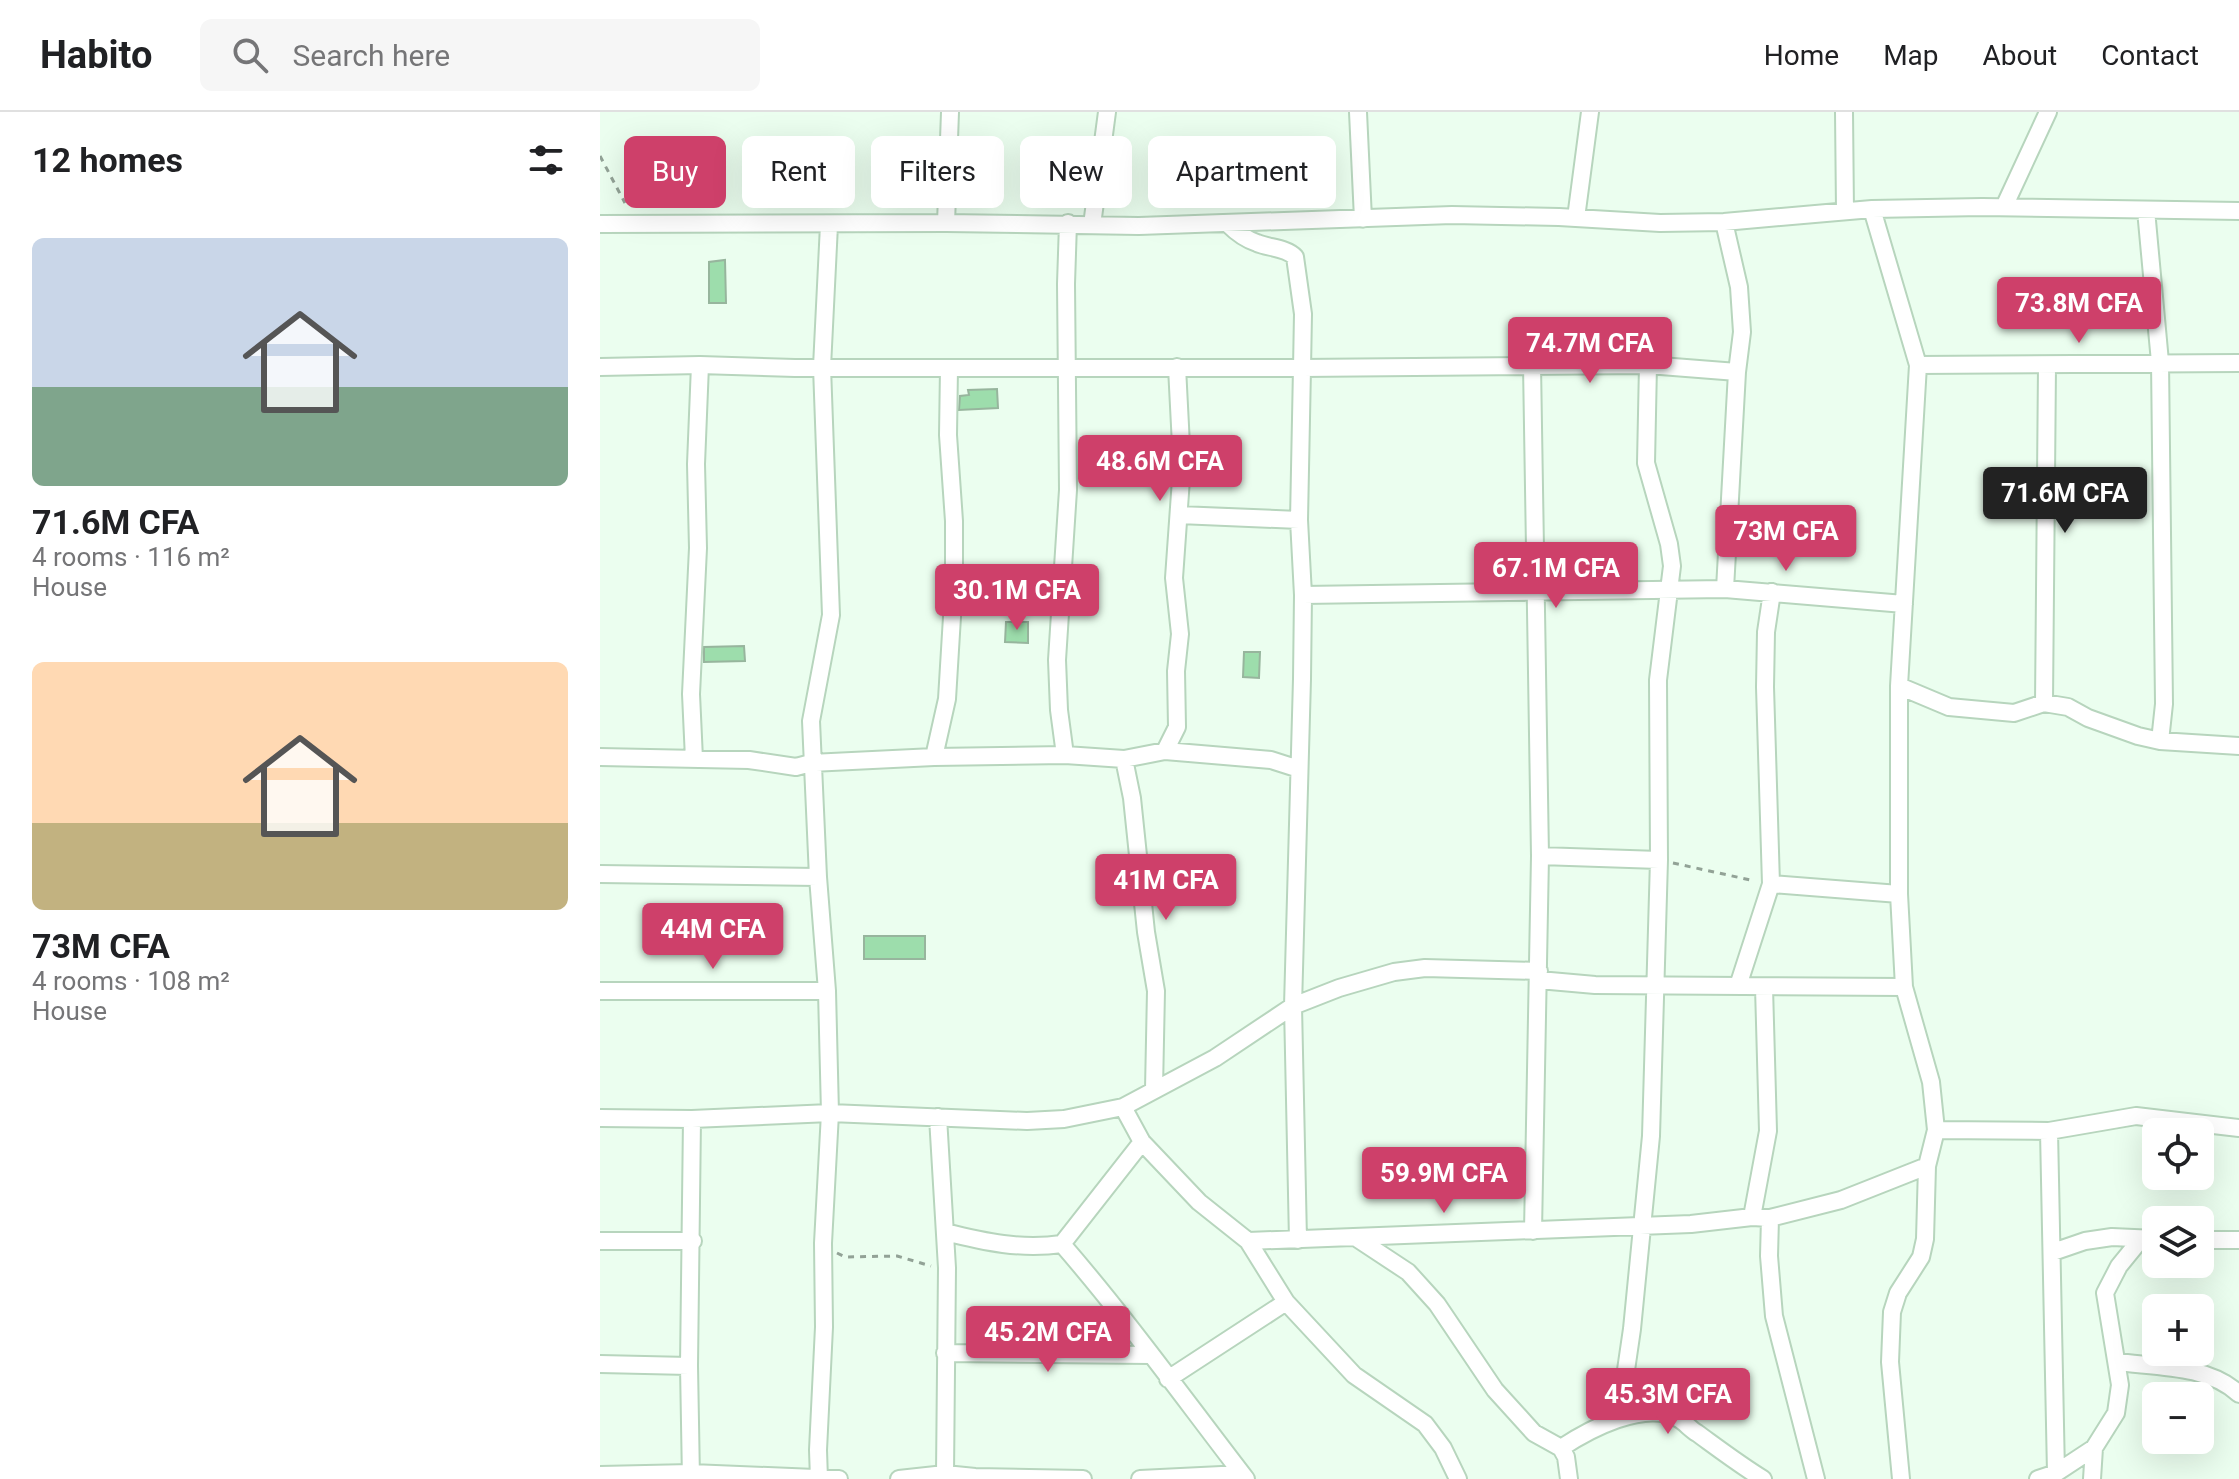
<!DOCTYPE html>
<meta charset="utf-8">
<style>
body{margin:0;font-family:Roboto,sans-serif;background:#f6f6f6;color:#202124;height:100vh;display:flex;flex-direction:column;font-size:30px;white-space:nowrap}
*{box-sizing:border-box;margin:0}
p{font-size:26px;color:#757577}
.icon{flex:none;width:44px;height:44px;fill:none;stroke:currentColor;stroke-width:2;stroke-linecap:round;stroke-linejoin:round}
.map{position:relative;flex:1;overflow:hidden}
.details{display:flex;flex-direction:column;background:#fff;width:600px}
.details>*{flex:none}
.top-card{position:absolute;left:24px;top:24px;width:760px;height:72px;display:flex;gap:16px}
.fabs{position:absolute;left:1542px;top:1006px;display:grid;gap:16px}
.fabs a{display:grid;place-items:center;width:72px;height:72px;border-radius:12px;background:#fff;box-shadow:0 8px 32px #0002;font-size:40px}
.price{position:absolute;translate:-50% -68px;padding:0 18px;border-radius:8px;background:#ce406a;color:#fff;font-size:26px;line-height:52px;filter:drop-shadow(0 2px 4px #0008)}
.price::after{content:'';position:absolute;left:50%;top:48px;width:24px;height:18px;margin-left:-12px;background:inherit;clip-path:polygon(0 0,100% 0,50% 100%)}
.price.selected{background:#222;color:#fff}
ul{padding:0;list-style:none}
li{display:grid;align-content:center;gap:16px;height:424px;padding:0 32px}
li span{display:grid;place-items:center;height:248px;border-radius:12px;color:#555}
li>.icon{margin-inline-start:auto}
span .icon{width:144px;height:144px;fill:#fffc;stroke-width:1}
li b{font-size:34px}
h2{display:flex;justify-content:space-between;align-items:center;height:96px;padding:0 32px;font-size:34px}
.pill{padding:0 28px;border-radius:12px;background:#fff;box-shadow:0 8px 32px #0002;font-size:28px;line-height:72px}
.pill.selected{background:#ce406a;color:#fff}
header{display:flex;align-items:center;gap:48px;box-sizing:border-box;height:112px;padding:0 40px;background:#fff;border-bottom:2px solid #e0e0e0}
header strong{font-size:38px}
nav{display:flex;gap:44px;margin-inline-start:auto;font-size:28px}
.search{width:560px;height:72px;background:#f6f6f6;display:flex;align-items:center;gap:20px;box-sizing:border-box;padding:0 28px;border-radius:12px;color:#757577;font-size:30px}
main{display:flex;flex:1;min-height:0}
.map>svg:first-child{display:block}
</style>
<header>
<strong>Habito</strong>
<div class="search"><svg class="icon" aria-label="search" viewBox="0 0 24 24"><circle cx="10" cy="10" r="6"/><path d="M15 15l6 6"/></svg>Search here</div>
<nav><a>Home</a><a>Map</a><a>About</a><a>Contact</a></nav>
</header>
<main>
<section class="details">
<h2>12 homes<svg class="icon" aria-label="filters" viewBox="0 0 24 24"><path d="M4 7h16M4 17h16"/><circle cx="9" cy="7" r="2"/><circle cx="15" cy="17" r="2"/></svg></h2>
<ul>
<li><span style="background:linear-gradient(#c9d6e8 60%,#7fa58c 0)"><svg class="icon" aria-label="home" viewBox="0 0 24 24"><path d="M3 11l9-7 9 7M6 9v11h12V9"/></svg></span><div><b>71.6M CFA</b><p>4 rooms · 116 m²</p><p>House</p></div></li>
<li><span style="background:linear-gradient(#ffd9b3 65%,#c2b280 0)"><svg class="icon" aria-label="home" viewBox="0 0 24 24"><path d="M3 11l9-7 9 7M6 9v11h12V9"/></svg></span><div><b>73M CFA</b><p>4 rooms · 108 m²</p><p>House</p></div></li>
</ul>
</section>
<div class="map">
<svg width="1639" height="1367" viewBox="0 0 1639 1367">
<rect width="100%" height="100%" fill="#ebfeef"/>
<path fill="#9dddac" stroke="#97b59d" stroke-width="2" d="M125 148 126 191H109V150Z
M397 277 398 296 359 298 360 284 369 283 368 278Z
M406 510H428V531L405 530Z
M144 534 145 549 104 550V535Z
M644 540H660L659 566 643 565Z
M264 824H325V847H264Z"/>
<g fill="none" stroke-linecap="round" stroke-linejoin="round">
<defs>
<path id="street" d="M758 0 763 107
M1244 0 1245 99
M1404 95 1448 0
M1272 97 1318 253 1299 574V782L1304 875 1331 970 1336 1018 1327 1054 1325 1127 1321 1145 1298 1181 1292 1200 1290 1250 1301 1367
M1546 98 1560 250 1564 592 1560 629
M976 106 990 0
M1124 110 1139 175 1142 220 1137 260 1125 477
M346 111 350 0
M0 112 346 111 539 114 852 103 959 105 1060 111 1124 110 1272 97 1382 95 1639 99
M492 113 507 0
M100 253 195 256H702L703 202 695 145C687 136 669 136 657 131 645 127 637 121 628 112
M932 253 940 744 933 1119
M1318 253 1639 251
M0 255 100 253 96 352 98 436 91 582 94 647
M579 403 699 408
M703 483 1125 477 1304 492
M1299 574 1349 595 1414 601 1444 591 1468 595 1488 606 1538 624 1560 629 1639 634
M1444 591 1447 254
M565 639 577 615 576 559 580 522 574 466 582 353 577 255
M465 643 459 598 457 548 468 378 466 172 468 111
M0 645 149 648 196 655 211 651 334 645 465 643 524 647 565 639 671 648 699 657
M334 645 347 587 354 472V409L348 323 349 256
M524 647 532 686 546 820 556 879 554 977
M940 744 1059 748
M0 762 218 765
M1171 772 1299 782
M939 868 995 873 1304 875
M1138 874 1171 772 1165 575 1166 520 1172 480
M0 879H227
M523 995 542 1030 599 1090 648 1129 686 1190 754 1263 825 1312 843 1336 858 1367
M338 1005 347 1156 345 1362
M0 1006 92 1007 230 1001 427 1009 464 1007 523 995 615 946 693 894 739 876 794 860 825 856 939 859
M1336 1018 1449 1019 1536 1004 1639 1016
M1449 1019 1456 1361
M1152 1105 1168 1019 1164 875
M1170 1106 1169 1144 1174 1204 1216 1367
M345 1120C385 1130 421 1138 462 1132L542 1030
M758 1127 808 1160 837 1192 895 1278 934 1321 961 1336 966 1345 969 1367
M698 1128 693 894 702 567 703 483 699 408 702 256 1048 253 1137 260
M1600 1128H1639
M0 1129H93
M648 1129 1091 1112 1152 1105 1170 1106 1241 1088 1327 1054
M462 1132C527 1207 585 1288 646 1367
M1453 1140 1485 1129 1512 1125 1556 1127
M345 1241 551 1243
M1517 1250C1557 1255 1608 1253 1639 1282
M0 1252 89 1254
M568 1267 686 1190
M1019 1306 1032 1217 1051 1024 1059 748 1058 568 1072 454 1069 432 1046 351 1048 253
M961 1336C988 1318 1044 1288 1077 1306 1084 1309 1090 1317 1097 1321 1119 1337 1140 1353 1163 1367
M0 1363 91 1361 239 1367
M91 1367 89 1254 92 1007
M219 1367 218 1338 224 1215 223 1131 230 1001 227 879 218 765 211 609 231 503 222 255 229 113
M299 1367 345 1362 375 1365 483 1367
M540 1367 642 1362
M1438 1367 1456 1361 1494 1336
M1492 1367 1494 1336 1516 1301 1520 1273 1505 1181 1519 1154 1541 1127"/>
</defs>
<use href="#street" stroke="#b7d5bd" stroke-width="20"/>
<path stroke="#92a296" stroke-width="3" stroke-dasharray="6 6" stroke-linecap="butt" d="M0 44 25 91
M1073 751 1155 769
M237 1141 245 1145 297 1144 331 1154"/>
<use href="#street" stroke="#fff" stroke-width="16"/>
</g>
</svg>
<div class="fabs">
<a><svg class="icon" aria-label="locate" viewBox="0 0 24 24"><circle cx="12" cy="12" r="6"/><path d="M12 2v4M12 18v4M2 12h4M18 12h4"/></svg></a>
<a><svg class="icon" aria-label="layers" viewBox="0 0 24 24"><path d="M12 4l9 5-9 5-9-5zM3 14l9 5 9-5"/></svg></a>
<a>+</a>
<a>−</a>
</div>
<b class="price" style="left:1479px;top:233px">73.8M CFA</b>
<b class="price" style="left:990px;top:273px">74.7M CFA</b>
<b class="price" style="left:560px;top:391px">48.6M CFA</b>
<b class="price selected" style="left:1465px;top:423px">71.6M CFA</b>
<b class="price" style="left:1186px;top:461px">73M CFA</b>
<b class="price" style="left:956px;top:498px">67.1M CFA</b>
<b class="price" style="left:417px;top:520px">30.1M CFA</b>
<b class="price" style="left:566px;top:810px">41M CFA</b>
<b class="price" style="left:113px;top:859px">44M CFA</b>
<b class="price" style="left:844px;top:1103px">59.9M CFA</b>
<b class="price" style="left:448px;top:1262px">45.2M CFA</b>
<b class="price" style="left:1068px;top:1324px">45.3M CFA</b>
<div class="top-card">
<a class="pill selected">Buy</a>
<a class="pill">Rent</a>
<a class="pill">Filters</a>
<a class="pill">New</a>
<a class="pill">Apartment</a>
</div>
</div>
</main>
